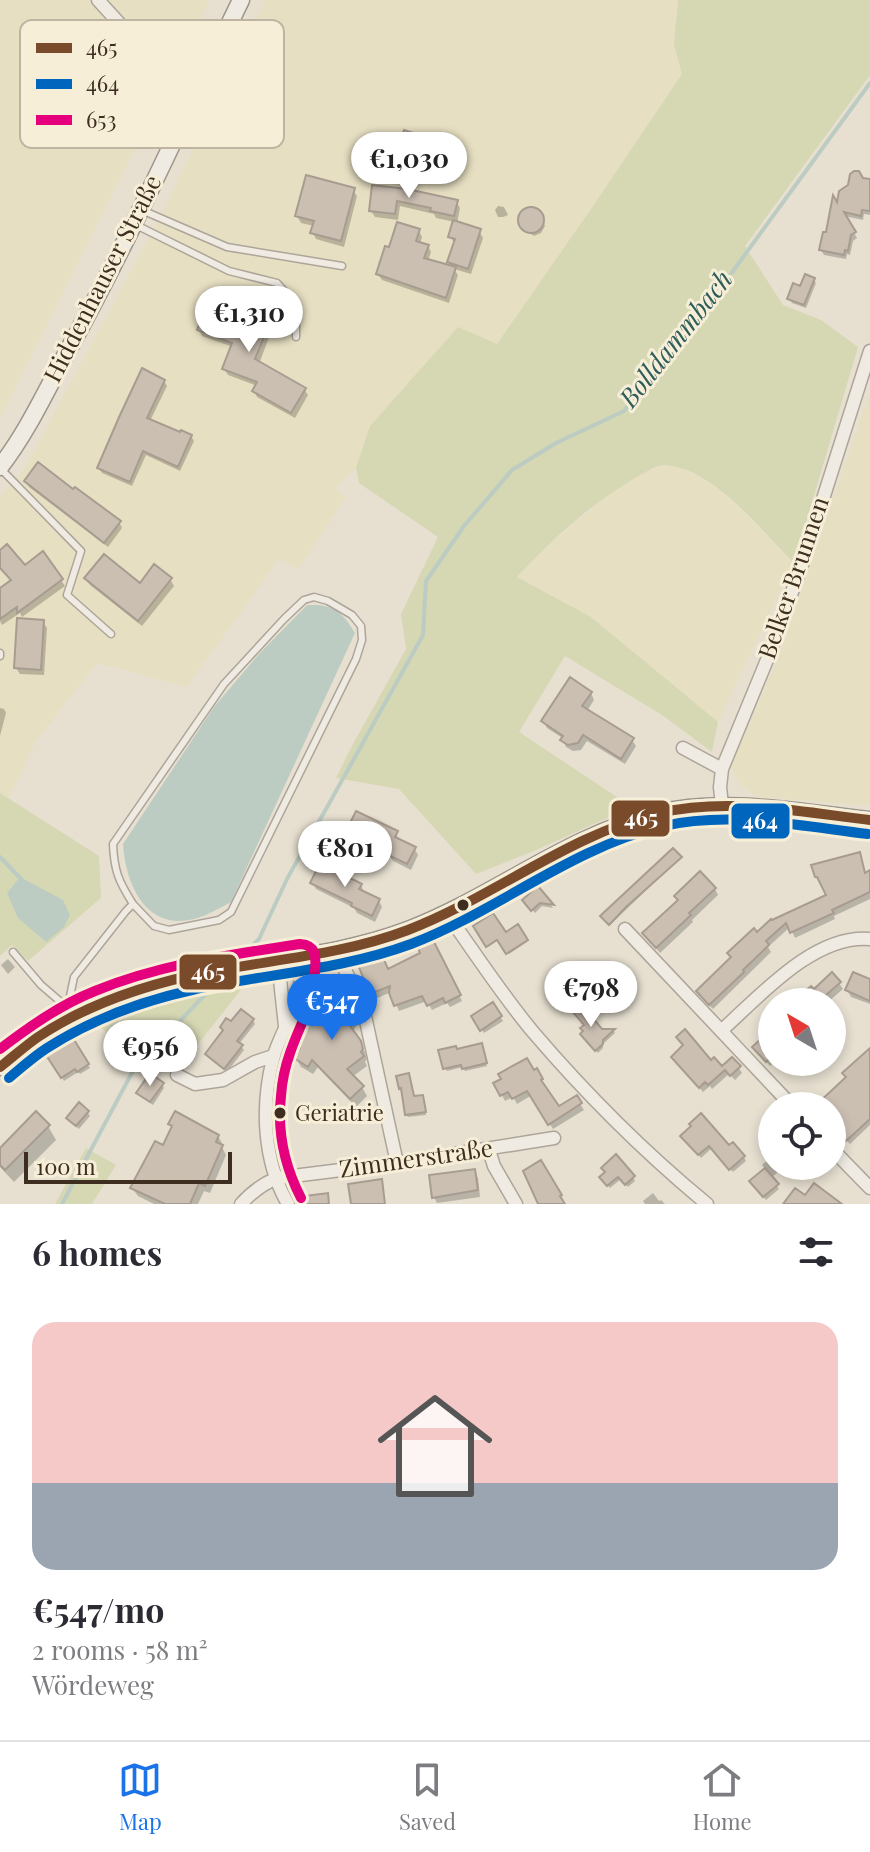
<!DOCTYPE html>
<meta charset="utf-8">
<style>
body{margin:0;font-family:"Playfair Display",serif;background:#f7f7f7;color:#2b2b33;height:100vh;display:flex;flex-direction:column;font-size:30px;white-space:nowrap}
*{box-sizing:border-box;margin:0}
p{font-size:26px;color:#7c7c81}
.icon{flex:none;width:44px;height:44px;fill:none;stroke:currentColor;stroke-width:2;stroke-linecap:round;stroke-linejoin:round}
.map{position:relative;height:1204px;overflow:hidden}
.drawer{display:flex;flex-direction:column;background:#fff;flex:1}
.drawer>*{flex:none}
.needle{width:52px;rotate:321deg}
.fabs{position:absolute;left:758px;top:988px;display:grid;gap:16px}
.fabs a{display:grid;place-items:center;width:88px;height:88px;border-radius:50%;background:#fff;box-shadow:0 4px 12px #0003;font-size:40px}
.scale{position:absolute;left:24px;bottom:20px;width:208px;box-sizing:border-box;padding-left:8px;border:4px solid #3d2e20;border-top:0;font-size:22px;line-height:28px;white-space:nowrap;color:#3d2e20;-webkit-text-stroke:6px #f7eed8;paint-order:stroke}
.price{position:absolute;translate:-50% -68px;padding:0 18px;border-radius:28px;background:#fff;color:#222;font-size:26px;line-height:52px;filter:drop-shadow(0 2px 4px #0008)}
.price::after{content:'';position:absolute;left:50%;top:48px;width:24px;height:18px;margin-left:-12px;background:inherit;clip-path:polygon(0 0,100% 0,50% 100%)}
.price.selected{background:#1a73e8;color:#fff}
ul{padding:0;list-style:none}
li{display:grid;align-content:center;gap:16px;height:424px;padding:0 32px}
li span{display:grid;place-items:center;height:248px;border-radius:24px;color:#555}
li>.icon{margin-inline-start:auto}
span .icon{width:144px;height:144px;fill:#fffc;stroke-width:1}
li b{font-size:34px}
h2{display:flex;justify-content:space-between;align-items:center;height:96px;padding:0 32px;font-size:34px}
.tab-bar{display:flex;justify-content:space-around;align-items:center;height:112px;border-top:2px solid #e1e1e2;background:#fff;font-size:22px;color:#7c7c81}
.tab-bar a{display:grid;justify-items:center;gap:4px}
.tab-bar .selected{color:#1a73e8}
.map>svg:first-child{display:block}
</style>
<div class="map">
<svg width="870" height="1204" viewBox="0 0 870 1204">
<rect width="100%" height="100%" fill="#e7e0d1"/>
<path fill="#e6dfc2" d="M0 0H210L0 419Z
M265 0H678L674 44 683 74 591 209 497 344 459 328 370 426 356 468 335 488 346 497 299 569 279 559 187 687 97 663 36 741 9 798 0 793V496L24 469 162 213Z
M870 391V806L758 797 738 783 731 766 779 656Z
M662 465 684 469 711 483 736 504 794 563 718 722 591 617 517 577 539 553 608 495 642 474Z"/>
<path fill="#d6d7b3" d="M678 0H870V75L745 246 783 305 821 320 858 347 794 563C762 531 728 487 687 470 681 468 670 465 663 465 654 466 643 474 635 478 591 504 552 539 517 577L591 617 718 722 712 752 662 715 565 656 519 732 632 807 529 853 476 874 399 789 336 778 353 744 406 649 401 614 438 537 359 483 356 468 370 426 458 327 497 344 591 209 682 74 674 44Z
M0 793 99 856 101 898 28 961 12 945 0 956Z
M250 978 181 1066 157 1052 136 1059 94 1021 134 1004 180 992Z
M86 1148 116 1165 92 1204H55Z"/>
<path fill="#bcccc2" d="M307 605C333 604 342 611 355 633L231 902C215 911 196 922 177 921 139 919 125 876 123 844L214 707 259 654Z
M20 877 63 900 70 915 64 927 46 942 18 918 7 893Z"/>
<path fill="#0003" d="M442 145 445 149 440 164 402 152 400 149Z
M870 181V215L864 214 863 220 844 216 857 238 853 241 850 255 847 254 846 259 824 255 821 250 838 207Z
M374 187 456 201 460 208 457 224 479 231 483 238 471 274 454 269 458 275 449 303 382 280 378 274 391 249 419 231 422 237 420 244 428 246 431 252 428 261 453 268 449 262 454 243 450 236 455 222 436 218 434 214 400 206 398 220 375 217 371 211Z
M353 190 357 196 344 247 316 239 313 233 314 226 301 223 297 216Z
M498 206 504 207 508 215 503 217H498L495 210Z
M533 209 540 213 545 226 541 233 534 236 526 231 521 216 525 211Z
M813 279 816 283 806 308 792 303 789 299Z
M268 326 271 332 259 364 304 389 308 395 295 418 257 397 254 391 257 386 228 375 224 369 233 347 202 336 199 330Z
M164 381 167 386 150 421 191 436 194 441 180 471 146 455 132 486 102 473 99 468Z
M26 481 119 522 122 528 108 547 29 487Z
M0 553 24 567 61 580 65 586 22 617 20 613 2 625 0 621V590L13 582 0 567Z
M86 579 141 585 170 579 174 586 142 626 90 585Z
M43 622 47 628 44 675 20 674 16 668Z
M591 693 594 700 587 711 632 740 636 746 625 764 587 741 581 750 573 751 566 747 563 740 564 739 547 728 543 721Z
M0 708 4 709 6 713 0 736Z
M348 830 396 833 399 841 414 848 418 855 411 870 393 861 389 855 352 837Z
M859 855 866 874 870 880V899L834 916 835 919 795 938 790 927 768 947 771 952 713 1009 701 997 757 935 829 896 816 877Z
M680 858 610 925 603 916Z
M313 883 361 885 364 892 379 901 382 907 375 922 357 913 354 908 316 889Z
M538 889 553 908 542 906 535 913 527 904Z
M715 889 718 895 692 920 693 922 660 953 645 933Z
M475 927 505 935 518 927 527 942 509 954 499 939 488 947Z
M432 942 462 1001 450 1007 447 1003 432 1010 427 1001 399 1011 391 992 375 999 372 993 388 971 423 953Z
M8 959 15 967 8 974 1 965Z
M870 981V1004L851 997 847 990Z
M839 983 843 989 828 1002H796L814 992Z
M492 1005 503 1021 484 1033 474 1017Z
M354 1011 359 1022 352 1032 365 1052 367 1059 365 1062 367 1066 352 1077 362 1087 367 1096 356 1107 318 1067 313 1074 301 1067 296 1058 300 1053 294 1043Z
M253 1020 255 1024 239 1044 244 1050 227 1072 209 1058 207 1054 231 1024Z
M602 1031H614L615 1033 603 1044V1048L598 1053 584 1037Z
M772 1032V1062H775L770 1066 758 1053Z
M72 1041 90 1068 80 1074 78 1072 64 1081 49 1056Z
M685 1047 722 1069 739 1068 742 1073 735 1080 729 1074 712 1089 710 1086 703 1092 677 1062Z
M483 1049 487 1066 465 1071 463 1067 447 1071 445 1068 457 1051Z
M870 1053V1125L850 1144 832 1125V1106H818Z
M536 1071 558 1109 576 1098 584 1110 553 1129 532 1095 517 1104 513 1097 505 1101 496 1084Z
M408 1075 414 1098 422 1097 424 1100 426 1115 408 1117 406 1114 398 1077Z
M162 1084 164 1088 153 1105 141 1097 138 1093Z
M87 1112 90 1116 79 1129 68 1118Z
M171 1124 218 1136 223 1145 222 1147 226 1155 210 1193 204 1191 198 1204H154L138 1196 132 1188 163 1148 173 1128Z
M48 1126 56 1140 14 1182 0 1167V1151Z
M685 1139 729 1148 744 1157 746 1161 733 1172 712 1148 701 1158Z
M772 1156V1166L784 1167 771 1178 779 1189 766 1200 754 1185 766 1170 762 1165Z
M474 1171 478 1178 480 1197 437 1203 434 1197Z
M607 1173 633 1177 635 1181 628 1187 621 1179 610 1188 604 1181Z
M653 1193 659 1201 661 1200 665 1204H645L643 1201Z"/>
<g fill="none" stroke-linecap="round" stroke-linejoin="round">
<path stroke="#bcccc2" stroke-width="4" d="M0 857 23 881
M237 961 259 939 287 879 423 635 426 581 464 526 512 470 556 443 624 411 725 282 870 83
M112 1027 151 1052
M62 1204 134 1069 223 976"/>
</g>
<path fill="#cbbfb2" stroke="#a89c90" stroke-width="2" d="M404 130 444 143 438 162 398 149Z
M854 171H859L863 178 870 179V211L862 210 861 216 844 212 856 232 851 235 848 251 845 250 844 255 819 250 823 232H826L833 195 837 202 839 191 848 185 850 174Z
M306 175 355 188 341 241 310 233 314 221 295 216Z
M372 185 407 189 458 200 454 216 430 211 431 208 397 201 395 214 369 211Z
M518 220a13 13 0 1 1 26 0a13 13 0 1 1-26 0Z
M453 220 481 229 468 269 447 262 455 239 448 237Z
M397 222 420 229 416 241 429 245 424 258 456 267 446 298 376 274 385 246 389 247Z
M805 274 815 278 804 305 787 299 793 283 800 286Z
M208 300 269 324 255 359 306 388 291 413 252 391 257 382 222 369 232 343 197 330Z
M142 368 165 380 147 418 180 432 181 430 192 435 178 467 143 451 130 482 97 468 120 415Z
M38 462 73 489 75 487 121 521 104 543 24 481Z
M7 544 25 565 43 551 63 579 17 613V607L0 619V588L11 580 0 568V550Z
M104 554 140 583 154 564 172 578 138 621 84 578Z
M17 618 44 620 41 670 14 668Z
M570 677 592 692 582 706 634 738 621 759 583 735 578 743 568 745 560 740 563 736 541 721Z
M356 811 398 831 395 837 416 847 407 864 386 854 388 851 346 831Z
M673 848 682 857 626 907 609 925 600 916Z
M860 852 865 873 870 870V892L832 910 834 913 790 933 786 923 766 941 769 945 743 970 744 972 709 1005 696 991 731 957 727 953 754 928 757 932 771 919 772 920 826 895 817 877H815L811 865Z
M320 863 362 884 359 889 380 899 372 916 351 906 352 903 310 883Z
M700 871 716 888 689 913 691 915 656 948 642 933 678 900 674 896Z
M538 886 554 905 540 903 531 911 522 900Z
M493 913 506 932 518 924 528 940 506 954 497 940 486 947 473 926Z
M433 940 461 995 445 1003 443 998 427 1006 422 996 394 1006 389 993 390 986 370 994 358 965 382 955 388 969 420 953 418 948Z
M832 972 841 982 818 1002H792L811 986 814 989Z
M853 972 870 979V1001L845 990Z
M329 988 349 1001 350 1000 355 1012 348 1023 361 1041 363 1049 361 1052 364 1056 347 1069 364 1086 350 1099 312 1060 308 1067 294 1058 300 1048 292 1042Z
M493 1002 502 1016 480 1031 471 1016Z
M581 1004 602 1029H615L603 1040V1044L595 1051 580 1034 583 1031 580 1028 584 1025 572 1011Z
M241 1009 254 1019 237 1041 243 1045 224 1069 205 1054 223 1030 220 1027 226 1018 231 1021Z
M685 1029 711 1060 714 1057 722 1066 732 1057 741 1066 730 1076 725 1070 708 1085 705 1082 699 1088 671 1057 683 1045 676 1037Z
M772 1029V1056L766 1062 752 1047Z
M73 1038 89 1064 77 1072 75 1069 61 1078 46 1055Z
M482 1043 487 1063 462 1069 461 1065 443 1069 438 1050 456 1046 457 1049Z
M870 1048V1119L846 1141 832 1126V1106H815L846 1077 842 1073Z
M527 1058 534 1070 537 1068 543 1079 541 1080 559 1106 577 1095 582 1103 548 1125 527 1091 512 1099 508 1092 500 1096 493 1083 501 1079 498 1074Z
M150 1073 164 1083 150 1102 136 1093Z
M409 1073 414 1096 423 1095 426 1112 405 1115 401 1088 399 1089 396 1076Z
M79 1102 89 1111 76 1126 66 1118Z
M36 1111 50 1125 5 1170 0 1165V1148Z
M175 1111 219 1135 216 1142 223 1145 205 1186 199 1183 190 1204H165L130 1188 155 1141 163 1145 172 1126 168 1124Z
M701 1113 729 1145 733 1142 745 1156 729 1170 709 1146 698 1155 680 1136 691 1126 689 1124Z
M616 1154 635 1176 625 1185 618 1177 607 1186 599 1177 605 1172 601 1168Z
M541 1160 562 1195 560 1196 565 1204H538L523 1171Z
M765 1168 779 1184 763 1197 749 1181Z
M475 1169 478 1190 432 1198 429 1175Z
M382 1179 385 1204H351L348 1184Z
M814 1183 842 1204H783L795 1188 805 1195Z
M328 1193 329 1204H297L296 1197Z"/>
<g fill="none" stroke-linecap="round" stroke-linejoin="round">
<defs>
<path id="lane" d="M144 211 227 247 342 266
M134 224 229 271 277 283 296 304V337
M0 468 81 551 67 595 111 634
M0 653V656
M13 952 41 985 69 1009
M68 1006 74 977 126 911 133 904C119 882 114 871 113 844L224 684 284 619 304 600 314 597 328 601 352 615 361 626 362 640 356 659 231 912 219 920 169 930 154 926 133 904"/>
<path id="street" d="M98 0 191 102
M683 748 722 769
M722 805 720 787 722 769 769 655 803 562 870 351
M447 914C475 953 502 995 533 1032 586 1094 644 1152 707 1204
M625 929 792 1106
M340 950 344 968 363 1007 397 1163
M278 961 285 1026
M721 1031C760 996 814 934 870 939
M177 1075 195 1084 223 1080 255 1062 273 1056
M832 1149 870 1188
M489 1150 494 1166 516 1204
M241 1204C252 1192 262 1184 277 1178L397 1163 554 1138
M288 1204C263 1161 261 1106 273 1059 278 1039 290 1021 297 1001 301 987 301 972 302 958"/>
<path id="secondary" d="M0 467C26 434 45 393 65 356 129 241 183 119 241 0
M0 1067C14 1056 28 1043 43 1034 88 1007 138 987 189 976 262 960 337 957 408 930 494 897 568 835 659 813 723 797 805 813 870 820"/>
</defs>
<use href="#lane" stroke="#ada599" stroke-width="9"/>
<use href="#street" stroke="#ada599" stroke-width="15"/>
<use href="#secondary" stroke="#9c958a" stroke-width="19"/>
<use href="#lane" stroke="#efebe3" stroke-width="6"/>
<use href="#street" stroke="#efebe3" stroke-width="12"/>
<use href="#secondary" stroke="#efebe3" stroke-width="16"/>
<defs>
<path id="bus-1" d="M0 1067C13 1057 25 1046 38 1037 83 1007 136 988 189 976 262 960 337 957 408 930 494 897 568 835 659 813 728 797 801 812 870 820"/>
<path id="bus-2" d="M9 1078C21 1068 33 1057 47 1048 91 1020 142 1001 192 990 265 974 341 970 411 944 498 911 572 847 664 826 730 811 801 826 868 834"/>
<path id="bus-3" d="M0 1049C29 1027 60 1005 95 991 161 964 230 955 300 944 317 945 316 957 315 971 313 1007 301 1021 290 1053 285 1067 282 1081 281 1096 277 1132 284 1165 301 1198"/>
</defs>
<use href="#bus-1" stroke="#f7eed8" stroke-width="16"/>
<use href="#bus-2" stroke="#f7eed8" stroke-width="16"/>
<use href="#bus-3" stroke="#f7eed8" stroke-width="16"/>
<use href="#bus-1" stroke="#7a4b2a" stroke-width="10"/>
<use href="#bus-2" stroke="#0065bd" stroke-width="10"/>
<use href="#bus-3" stroke="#e5007d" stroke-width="10"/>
</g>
<g fill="#3d2e20" stroke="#f7eed8" stroke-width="3">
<circle cx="463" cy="905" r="7"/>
<circle cx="280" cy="1113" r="7"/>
</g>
<g text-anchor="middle" stroke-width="6" stroke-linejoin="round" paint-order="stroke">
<g font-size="22" fill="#3d2e20" stroke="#f7eed8" text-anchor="start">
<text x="295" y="1121">Geriatrie</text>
</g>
<g font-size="24" fill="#3d2e20" stroke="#f7eed8">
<text transform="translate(103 279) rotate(-63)" y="8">Hiddenhauser Straße</text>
<text transform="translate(794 578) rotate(-71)" y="8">Belker Brunnen</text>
<text transform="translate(416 1159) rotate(-8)" y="8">Zimmerstraße</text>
</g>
<g font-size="26" font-style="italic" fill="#2f5d5a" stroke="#f7eed8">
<text transform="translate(676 339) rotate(-52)" y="9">Bolldammbach</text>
</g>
</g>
<rect x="20" y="20" width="264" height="128" rx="12" fill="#f7eed8" stroke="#bfb4a1" stroke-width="2"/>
<rect x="36" y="43" width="36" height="10" fill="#7a4b2a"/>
<rect x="36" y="79" width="36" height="10" fill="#0065bd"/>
<rect x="36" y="115" width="36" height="10" fill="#e5007d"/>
<g font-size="22" fill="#3d2e20">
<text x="86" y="56">465</text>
<text x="86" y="92">464</text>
<text x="86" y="128">653</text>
</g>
<g stroke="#f7eed8" stroke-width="3">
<rect x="610" y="799" width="61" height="39" rx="8" fill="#7a4b2a"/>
<rect x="730" y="802" width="61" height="38" rx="8" fill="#0065bd"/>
<rect x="178" y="953" width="60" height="38" rx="8" fill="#7a4b2a"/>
</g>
<g font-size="22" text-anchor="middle" font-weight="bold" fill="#fff">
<text x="641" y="826">465</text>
<text x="760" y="829">464</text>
<text x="208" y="980">465</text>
</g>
</svg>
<div class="fabs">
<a><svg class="needle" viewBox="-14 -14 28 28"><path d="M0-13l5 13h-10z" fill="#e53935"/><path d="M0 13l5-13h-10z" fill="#7c7c81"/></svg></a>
<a><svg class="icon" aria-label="locate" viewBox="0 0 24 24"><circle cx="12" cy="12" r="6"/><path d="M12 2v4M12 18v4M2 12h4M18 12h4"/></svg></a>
</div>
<div class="scale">100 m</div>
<b class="price" style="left:409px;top:200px">€1,030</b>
<b class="price" style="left:249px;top:354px">€1,310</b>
<b class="price" style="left:345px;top:889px">€801</b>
<b class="price" style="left:591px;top:1029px">€798</b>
<b class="price selected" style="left:332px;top:1042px">€547</b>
<b class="price" style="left:150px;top:1088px">€956</b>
</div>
<section class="drawer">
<h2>6 homes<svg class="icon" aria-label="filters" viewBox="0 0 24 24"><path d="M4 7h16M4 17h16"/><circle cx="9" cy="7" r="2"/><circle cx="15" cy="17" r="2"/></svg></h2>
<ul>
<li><span style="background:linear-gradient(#f6c9c9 65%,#9aa5b1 0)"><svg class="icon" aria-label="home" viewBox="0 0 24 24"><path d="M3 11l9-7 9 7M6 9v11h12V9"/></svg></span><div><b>€547/mo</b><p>2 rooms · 58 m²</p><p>Wördeweg</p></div></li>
</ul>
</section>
<nav class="tab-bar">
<a class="selected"><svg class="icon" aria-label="map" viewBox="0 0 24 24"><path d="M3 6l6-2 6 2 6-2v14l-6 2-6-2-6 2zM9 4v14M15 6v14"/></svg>Map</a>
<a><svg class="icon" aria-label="saved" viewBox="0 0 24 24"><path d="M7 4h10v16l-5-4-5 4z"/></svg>Saved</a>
<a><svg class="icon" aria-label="home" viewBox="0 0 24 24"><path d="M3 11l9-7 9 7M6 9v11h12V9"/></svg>Home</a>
</nav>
